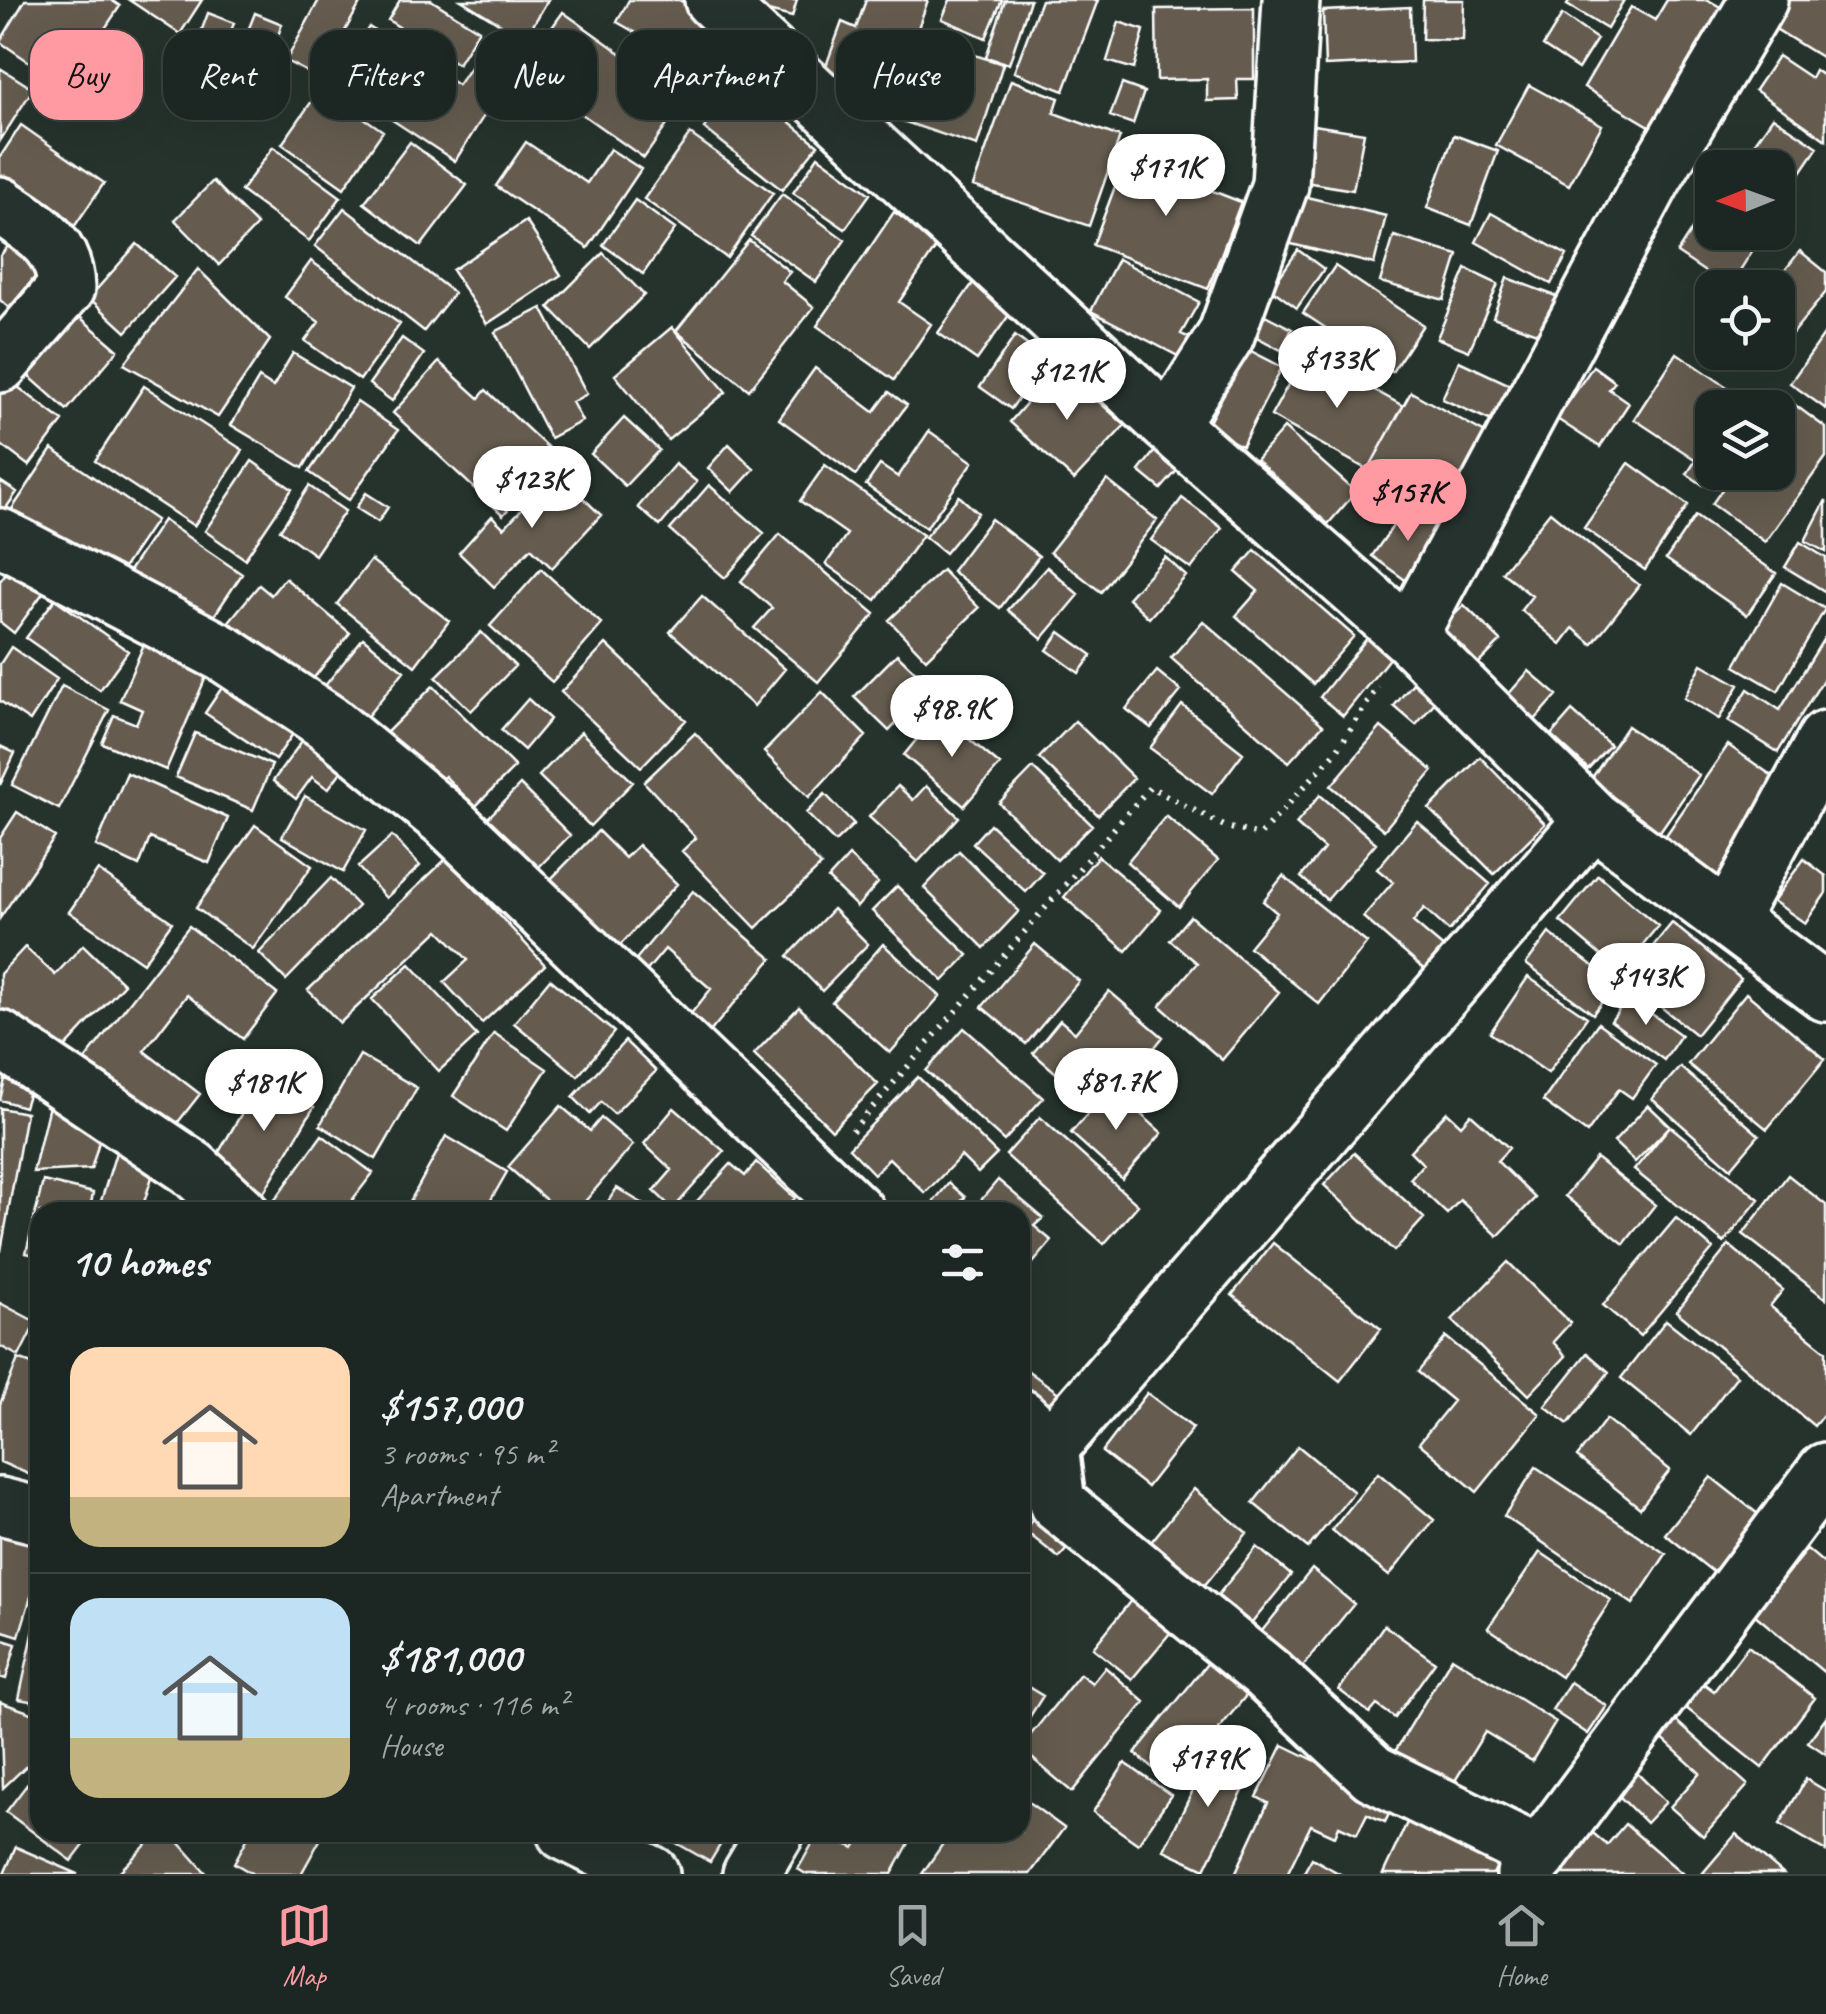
<!DOCTYPE html>
<meta charset="utf-8">
<style>
body{margin:0;font-family:Caveat,sans-serif;background:#29322f;color:#f1f3f6;height:100vh;display:flex;flex-direction:column;font-size:38px;white-space:nowrap}
*{box-sizing:border-box;margin:0}
p{font-size:32px;color:#a0a5a5}
.icon{flex:none;width:55px;height:55px;fill:none;stroke:currentColor;stroke-width:2;stroke-linecap:round;stroke-linejoin:round}
.map{position:relative;flex:1;overflow:hidden}
.sheet{position:absolute;left:30px;top:1202px;width:1000px;height:640px;display:flex;flex-direction:column;background:#1c2622;border-radius:30px;box-shadow:0 10px 40px #0002,0 0 0 2px #3a4340}
.sheet>*{flex:none}
.banner{position:absolute;left:30px;top:30px;width:1000px;height:90px;display:flex;gap:20px}
.needle{width:65px;rotate:269deg}
.buttons{position:absolute;left:1695px;top:150px;display:grid;gap:20px}
.buttons a{display:grid;place-items:center;width:100px;height:100px;border-radius:20px;background:#1c2622;box-shadow:0 10px 40px #0002,0 0 0 2px #3a4340;font-size:50px}
.price{position:absolute;translate:-50% -85px;padding:0 22px;border-radius:35px;background:#fff;color:#222;font-size:32px;line-height:65px;filter:drop-shadow(0 2px 5px #0008)}
.price::after{content:'';position:absolute;left:50%;top:60px;width:30px;height:22px;margin-left:-15px;background:inherit;clip-path:polygon(0 0,100% 0,50% 100%)}
.price.active{background:#ff9aa2;color:#111}
ul{padding:0;list-style:none}
li{display:flex;align-items:center;gap:30px;height:250px;padding:0 40px}
li+li{border-top:2px solid #3a4340}
li span{display:grid;place-items:center;flex:none;width:280px;height:200px;border-radius:30px;color:#555}
li>.icon{margin-inline-start:auto}
span .icon{width:120px;height:120px;fill:#fffc;stroke-width:1}
li b{font-size:42px}
h2{display:flex;justify-content:space-between;align-items:center;height:120px;padding:0 40px;font-size:42px}
.pill{padding:0 35px;border-radius:30px;background:#1c2622;box-shadow:0 10px 40px #0002,0 0 0 2px #3a4340;font-size:35px;line-height:90px}
.pill.active{background:#ff9aa2;color:#111}
.tab-bar{display:flex;justify-content:space-around;align-items:center;height:140px;border-top:2px solid #3a4340;background:#1c2622;font-size:28px;color:#a0a5a5}
.tab-bar a{display:grid;justify-items:center;gap:5px}
.tab-bar .active{color:#ff9aa2}
.map>svg:first-child{display:block}
</style>
<div class="map">
<svg width="1826" height="1874" viewBox="0 0 1826 1874">
<rect width="100%" height="100%" fill="#26332d"/>
<filter id="ink" filterUnits="userSpaceOnUse"><feTurbulence type="fractalNoise" baseFrequency=".01" numOctaves="2"/><feDisplacementMap in="SourceGraphic" scale="20" xChannelSelector="R" yChannelSelector="G"/><feConvolveMatrix kernelMatrix="1 2 1 2 8 2 1 2 1" color-interpolation-filters="sRGB"/></filter>
<g filter="url(#ink)">
<path fill="#655b4f" stroke="#fff" stroke-width="2.5" d="M25 0H111L120 6 66 87 0 42Z
M129 0H202L180 34Z
M319 0H362L319 78 286 61Z
M400 0H431L479 30 458 64 388 20Z
M461 0H548L525 39Z
M629 0H679L709 17 686 61 617 22Z
M762 0H797L792 17 760 9Z
M866 0H928L904 68 882 60 871 91 823 74 842 22 856 28Z
M950 0H1002L986 38 942 19Z
M1005 0H1030L1009 64 986 57Z
M1041 0H1098L1064 91 1014 72Z
M1423 0H1464L1463 40 1422 39Z
M1570 0H1624L1607 29 1567 5Z
M1667 0H1708L1729 12 1658 131 1584 87 1631 7 1655 20Z
M1778 0H1826V60L1764 22Z
M1410 7 1412 62 1325 66 1323 11Z
M1254 8V79H1237L1238 100 1207 101V79L1157 80 1156 9Z
M563 12 685 99 644 158 521 71Z
M208 13 234 23 224 50 198 40Z
M255 13 282 24 272 54 243 43Z
M1562 15 1597 39 1578 69 1543 46Z
M1119 22 1144 30 1134 69 1107 61Z
M369 27 458 85 471 66 503 86 455 161 334 82Z
M928 40 1003 64 977 146 902 121Z
M1778 56 1811 78 1815 70 1826 78V140L1755 90Z
M0 68 33 89 0 141Z
M1011 80 1059 98 1054 113 1120 137 1089 226 973 186Z
M740 82 818 145 782 190 704 128Z
M1122 84 1144 92 1133 124 1110 116Z
M1529 85 1602 125 1569 185 1496 145Z
M321 88 383 131 344 188 282 144Z
M1773 117 1818 147 1778 206V168H1737Z
M21 125 104 183 72 230 0 179V157Z
M1314 125 1364 133 1353 190 1305 182Z
M690 134 773 193 727 258 644 199Z
M1454 135 1498 151 1471 225 1427 208Z
M410 142 467 185 421 246 364 203Z
M526 142 587 183 610 149 641 169 588 248 496 186Z
M1131 144 1192 168 1187 181 1241 202 1208 289 1093 245Z
M273 147 341 197 309 241 241 191Z
M818 156 870 194 845 229 793 193Z
M213 181 257 225 219 265 175 220Z
M1290 193 1386 216 1374 264 1279 241Z
M782 194 845 240 816 282 751 236Z
M1712 198V232H1764L1729 288 1677 253Z
M635 200 675 229 643 274 603 245Z
M344 208 454 293 424 331 315 246Z
M894 212 939 243 899 302 931 324 894 380 817 326Z
M1491 213 1567 255 1551 284 1476 242Z
M526 221 561 275 487 324 452 270Z
M1394 236 1458 255 1444 300 1380 282Z
M749 240 790 272 782 281 814 307 749 390 676 331Z
M137 244 175 277 126 332 89 298Z
M9 245 40 271 9 308 0 300V256Z
M1298 250 1324 269 1297 308 1271 289Z
M1800 251 1826 272V292L1781 347 1778 344V288H1771Z
M603 253 644 295 590 349 549 307Z
M1118 259 1199 302 1181 334 1190 338 1180 357 1091 311Z
M311 261 400 324 360 380 305 341 319 322 285 297Z
M1335 266 1423 325 1392 372 1303 313Z
M198 269 270 340 218 417 124 364Z
M1466 269 1498 284 1469 351 1437 338Z
M1507 278 1564 299 1550 338 1493 317Z
M973 283 1012 311 977 360 938 333Z
M542 308 587 394 572 402 582 421 550 438 495 332Z
M74 312 118 350 67 410 23 371Z
M1265 315 1292 329 1281 350 1255 336Z
M672 327 726 392 668 440 615 375Z
M1826 332V409L1790 383Z
M1015 336 1046 359 1011 409 980 387Z
M402 338 424 354 392 401 369 384Z
M1247 349 1282 367 1242 446 1206 428Z
M1306 352 1403 406 1368 470 1271 416Z
M293 353 351 388 303 468 231 425 259 378 273 387Z
M1677 353 1730 389 1717 408H1712V470L1703 485 1687 474 1696 460 1634 419Z
M1459 361 1519 389 1503 426 1442 399Z
M439 362 479 398 486 390 557 456 503 515 393 413Z
M1059 366 1125 425 1074 480 1010 422Z
M1593 366 1615 382 1609 389 1629 403 1600 447 1557 419Z
M815 368 874 412 889 392 907 405 856 475 779 419Z
M10 381 63 421 29 466 0 444V395Z
M144 386 243 450 194 526 95 461Z
M1411 392 1496 439 1453 517 1368 470Z
M1787 399 1826 428V457L1765 542 1712 504 1734 472H1778V412Z
M357 402 398 430 349 500 309 472Z
M624 418 659 450 625 486 591 454Z
M1284 428 1356 492 1328 524 1256 460Z
M929 431 973 462 926 528 866 485 880 465 898 477Z
M729 444 754 469 733 492 708 468Z
M1158 447 1181 466 1161 489 1139 471Z
M52 449 156 520 118 576 58 535 50 544 8 515Z
M252 461 292 489 245 559 205 531Z
M1629 463 1688 505 1645 570 1584 528Z
M675 464 697 482 660 526 638 507Z
M825 465 923 535 876 600 826 564 847 534 800 501Z
M556 472 601 515 552 568 531 548 494 587 459 553 492 516 504 528Z
M1107 480 1157 520 1101 592 1050 552Z
M0 481 17 492 0 517Z
M709 485 764 533 725 578 670 530Z
M309 486 345 511 315 555 280 530Z
M366 493 388 507 378 522 356 508Z
M959 496 978 513 945 553 925 537Z
M1182 498 1222 528 1191 569 1151 540Z
M1826 500V552L1805 541Z
M1407 506 1443 531 1408 582 1372 556Z
M1550 512 1639 585 1592 644 1573 628 1561 644 1521 610 1532 596 1502 572Z
M1695 516 1776 573 1747 615 1666 559Z
M991 519 1039 556 1000 608 952 571Z
M163 520 242 574 200 637 121 583Z
M780 534 875 614 818 682 754 628 772 608 741 581Z
M1800 542 1826 558V592L1785 567Z
M1255 550 1354 636 1313 684 1236 616 1258 591 1236 572Z
M1165 557 1186 576 1149 618 1128 598Z
M371 560 449 621 415 666 337 604Z
M15 561 48 586 14 633 0 622V581Z
M1047 567 1079 595 1042 639 1008 610Z
M541 569 602 624 552 682 490 626Z
M942 570 979 608 926 659 889 620Z
M285 578 350 633 304 690 226 625 259 585 271 595Z
M1782 583 1825 609 1778 691 1735 666Z
M702 596 785 669 754 706 670 632Z
M55 599 128 651 100 690 26 638Z
M1464 605 1501 641 1477 665 1441 628Z
M1203 621 1323 725 1289 762 1171 658Z
M151 628 215 656 166 770 102 743 114 715 136 724 142 710 120 700Z
M481 632 515 666 471 711 436 677Z
M1060 632 1092 655 1079 673 1047 650Z
M1826 635V675L1778 752 1728 721 1748 689 1780 710Z
M1368 637 1391 656 1343 716 1320 697Z
M363 638 404 671 356 730 316 697Z
M606 644 686 720 641 767 561 692Z
M11 647 57 679 30 721 0 701V664Z
M897 654 931 687 889 731 854 697Z
M1702 664 1739 685 1719 719 1684 698Z
M1157 671 1181 691 1151 728 1126 709Z
M1529 671 1557 695 1534 721 1506 697Z
M231 674 301 722 275 760 205 713Z
M1413 683 1435 702 1416 725 1394 706Z
M62 686 109 710 59 809 12 785Z
M433 686 515 767 475 807 445 776 432 789 381 738Z
M822 692 866 736 809 797 764 752Z
M528 699 550 719 524 750 501 730Z
M1182 705 1243 753 1212 794 1150 748Z
M1572 711 1610 745 1588 769 1551 735Z
M938 713 1000 765 964 806 904 755Z
M1075 721 1134 778 1098 815 1039 758Z
M315 723 355 753 328 789 312 777 296 799 273 781Z
M1627 726 1699 775 1654 840 1583 791Z
M1381 727 1433 771 1384 830 1331 786Z
M581 732 633 782 590 826 539 776Z
M195 733 272 765 253 810 176 777Z
M695 733 821 866 756 928 682 851 696 838 644 782Z
M1728 745 1791 789 1722 888 1660 844Z
M0 746 15 753 0 785Z
M1480 757 1545 824 1494 874 1429 809Z
M1033 768 1092 825 1057 860 999 803Z
M127 773 228 818 209 863 150 838 139 866 96 846Z
M520 785 570 835 535 871 485 821Z
M898 786 913 800 926 786 959 817 918 862 869 817Z
M825 794 854 824 835 842 806 813Z
M1320 795 1376 843 1327 900 1301 877 1324 849 1296 824Z
M305 796 366 830 343 872 282 837Z
M17 812 55 837 0 918V838Z
M1166 816 1218 860 1179 907 1127 862Z
M1417 821 1490 884 1449 931 1424 908 1413 922 1446 950 1427 972 1363 917 1393 882 1377 869Z
M990 824 1043 873 1026 892 973 843Z
M255 825 312 866 253 949 196 908Z
M598 831 625 858 638 845 677 884 612 954 543 887Z
M392 836 420 866 386 898 358 867Z
M959 851 1019 911 984 948 924 888Z
M849 856 878 883 857 907 828 879Z
M1098 856 1161 910 1126 951 1064 897Z
M447 858 545 965 482 1023 444 982 468 960 439 930 340 1023 308 990Z
M1804 859 1826 876V893L1805 923 1773 901Z
M98 870 172 922 143 963 69 912Z
M1598 875 1658 926 1620 972 1560 921Z
M1283 876 1367 943 1319 1004 1249 947 1277 913 1263 901Z
M331 878 358 906 286 980 259 953Z
M897 886 968 955 943 981 872 911Z
M693 891 772 959 709 1033 689 1016 711 989 665 949 644 974 632 964Z
M833 909 868 944 822 991 788 956Z
M1190 916 1279 992 1222 1060 1160 1006 1197 963 1170 940Z
M1672 923 1741 979 1696 1035 1626 979Z
M189 926 277 994 243 1039 187 995 144 1051 200 1094 168 1135 80 1066Z
M1549 933 1616 983 1593 1014 1526 964Z
M883 944 940 996 890 1053 832 1002Z
M1035 944 1079 981 1026 1044 982 1007Z
M83 945 124 984 49 1065 0 1018V974L25 947 55 975Z
M410 964 477 1036 439 1071 372 999Z
M1528 977 1587 1017 1548 1073 1490 1033Z
M550 979 614 1032 578 1076 514 1023Z
M1109 991 1163 1037 1143 1062 1127 1049 1085 1098 1033 1053 1060 1020 1075 1033Z
M1746 993 1825 1059 1767 1129 1688 1064Z
M1628 997 1681 1035 1664 1060 1611 1021Z
M799 1007 878 1084 832 1130 754 1054Z
M1598 1023 1656 1065 1632 1098 1619 1089 1587 1133 1543 1101Z
M964 1028 1043 1098 1004 1141 926 1071Z
M494 1033 547 1069 506 1131 453 1096Z
M625 1041 656 1071 614 1114 601 1102 590 1114 573 1097Z
M360 1055 417 1088 376 1159 320 1125Z
M1680 1067 1759 1135 1731 1168 1652 1099Z
M7 1071 33 1079 24 1107 0 1100Z
M263 1077 314 1107 264 1192 213 1162Z
M918 1077 997 1154 978 1173 961 1156 925 1193 889 1158 874 1174 849 1148Z
M1111 1087 1162 1133 1122 1179 1071 1133Z
M52 1093 101 1135 91 1169 33 1172Z
M1648 1105 1670 1126 1635 1162 1614 1142Z
M561 1106 590 1131 601 1118 633 1145 576 1212H560L508 1167Z
M0 1108 26 1113 1 1251H0Z
M674 1108 724 1151 673 1209 654 1191 672 1170 644 1144Z
M1447 1112 1461 1125 1471 1114 1509 1148 1497 1161 1535 1198 1498 1236 1460 1200 1447 1214 1410 1179 1423 1164 1410 1151Z
M1040 1117 1138 1205 1104 1244 1006 1155Z
M1670 1126 1759 1199 1724 1243 1634 1170Z
M322 1135 373 1173 343 1212H266Z
M446 1136 507 1172 484 1212H418L407 1207Z
M118 1146 158 1158 141 1212 101 1201Z
M1354 1153 1424 1218 1394 1251 1324 1185Z
M1596 1158 1655 1205 1624 1244 1565 1196Z
M756 1162 795 1198 782 1212H687L731 1164 745 1176Z
M1788 1175 1826 1205V1299L1743 1234Z
M998 1180 1043 1218 1034 1226 1052 1241 1033 1263 1020 1251V1212H971Z
M43 1181 93 1193 90 1210 98 1212H40V1256L26 1253Z
M949 1183 965 1197 952 1212H937L930 1206Z
M617 1188 656 1212H601Z
M1676 1218 1713 1249 1640 1336 1603 1305Z
M1273 1243 1381 1329 1340 1381 1232 1295Z
M1729 1245 1783 1290 1770 1306 1826 1351V1411L1814 1426 1676 1311Z
M1508 1262 1570 1323 1553 1342 1566 1356 1529 1395 1452 1320Z
M0 1303 36 1322 19 1356 0 1346Z
M1666 1320 1737 1376 1691 1435 1621 1378Z
M1446 1337 1540 1414 1477 1492 1419 1443 1453 1401 1418 1372Z
M1587 1353 1609 1372 1568 1424 1545 1406Z
M18 1359 40 1367V1479L0 1462V1404Z
M1020 1365 1060 1394 1042 1418 1020 1401Z
M1147 1393 1193 1428 1147 1487 1102 1452Z
M1606 1419 1670 1470 1640 1508 1577 1457Z
M1298 1446 1354 1492 1308 1548 1253 1503Z
M1536 1467 1666 1554 1633 1604 1504 1516Z
M1378 1473 1434 1520 1389 1576 1332 1530Z
M1711 1477 1768 1522 1722 1579 1665 1534Z
M1194 1489 1247 1533 1191 1602 1138 1558Z
M1043 1507 1078 1536 1059 1558 1024 1530Z
M0 1525 40 1538V1567L19 1636 0 1630Z
M1257 1547 1291 1575 1238 1640 1204 1612Z
M1807 1549 1826 1565V1674L1754 1614Z
M1540 1552 1611 1600 1561 1677 1488 1628Z
M1312 1569 1354 1604 1295 1676 1253 1642Z
M1140 1589 1180 1621 1132 1679 1093 1648Z
M1384 1625 1435 1662 1395 1718 1377 1705 1370 1713 1339 1690Z
M34 1629 40 1630V1703L19 1699Z
M0 1639 16 1644 6 1679 0 1677Z
M1748 1646 1815 1698 1762 1768 1681 1704 1699 1680 1714 1691Z
M1219 1649 1258 1681 1173 1785 1135 1753Z
M1452 1657 1556 1722 1532 1761 1485 1732 1445 1797 1388 1763Z
M1105 1667 1145 1702 1072 1792 1020 1748 1080 1674 1092 1683Z
M1020 1682 1043 1696 1020 1732Z
M1570 1682 1607 1706 1588 1734 1552 1710Z
M0 1702 40 1716V1753L3 1788Z
M1826 1717V1754L1808 1742Z
M1674 1719 1748 1785 1703 1836 1670 1807 1700 1773 1659 1736Z
M1283 1745 1396 1800 1385 1822 1367 1814 1357 1834 1339 1826 1335 1836 1311 1825 1287 1874H1235L1268 1803 1257 1797Z
M1212 1751 1253 1770 1205 1869 1164 1850Z
M1125 1763 1171 1795 1138 1844 1093 1812Z
M1633 1769 1666 1802 1646 1823 1613 1790Z
M35 1774 40 1778V1832H94L72 1861 6 1812Z
M1806 1779 1826 1791V1851L1780 1824Z
M1020 1796 1064 1828 1030 1874H922L951 1832H1020Z
M1418 1799 1508 1843 1493 1874H1383Z
M1625 1824 1683 1874H1564L1554 1866 1587 1828 1607 1845Z
M159 1832H170L207 1874H117Z
M251 1832H307L320 1840 301 1874H253L234 1863Z
M666 1832H728L710 1862 664 1836Z
M819 1832 854 1848 863 1832H915L892 1874H806L798 1869Z
M1736 1834 1783 1874H1702Z
M16 1847 78 1874H4Z
M1312 1858 1340 1874H1303Z"/>
<g fill="none" stroke-linecap="round" stroke-linejoin="round">
<defs>
<path id="minor" d="M713 0 1169 425 1409 636 1593 819 1826 993
M0 205C33 228 65 243 66 288L0 364
M1169 425 1226 335 1280 185 1291 0
M0 537 226 655 327 722 448 821 856 1212
M1409 636 1653 179 1759 0
M1728 920 1826 739
M0 1039 192 1168 240 1212
M1020 1417 1050 1446 1057 1503 1266 1673 1373 1773 1540 1855
M1020 1482 1593 819
M0 1506 40 1516
M565 1832 651 1874
M751 1874 776 1832
M1525 1874 1826 1471"/>
</defs>
<use href="#minor" stroke="#fff" stroke-width="62"/>
<path stroke="#fff" stroke-width="6" stroke-dasharray="2.5 8" stroke-linecap="butt" d="M852 1131 1150 787 1226 827 1260 835 1336 752 1378 686"/>
<use href="#minor" stroke="#26332d" stroke-width="55"/>
</g>
</g>
</svg>
<div class="buttons">
<a><svg class="needle" viewBox="-14 -14 28 28"><path d="M0-13l5 13h-10z" fill="#e53935"/><path d="M0 13l5-13h-10z" fill="#a0a5a5"/></svg></a>
<a><svg class="icon" aria-label="locate" viewBox="0 0 24 24"><circle cx="12" cy="12" r="6"/><path d="M12 2v4M12 18v4M2 12h4M18 12h4"/></svg></a>
<a><svg class="icon" aria-label="layers" viewBox="0 0 24 24"><path d="M12 4l9 5-9 5-9-5zM3 14l9 5 9-5"/></svg></a>
</div>
<b class="price" style="left:1166px;top:219px">$171K</b>
<b class="price" style="left:1337px;top:411px">$133K</b>
<b class="price" style="left:1067px;top:423px">$121K</b>
<b class="price" style="left:532px;top:531px">$123K</b>
<b class="price active" style="left:1408px;top:544px">$157K</b>
<b class="price" style="left:952px;top:760px">$98.9K</b>
<b class="price" style="left:1646px;top:1028px">$143K</b>
<b class="price" style="left:1116px;top:1133px">$81.7K</b>
<b class="price" style="left:264px;top:1134px">$181K</b>
<b class="price" style="left:1208px;top:1810px">$179K</b>
<div class="banner">
<a class="pill active">Buy</a>
<a class="pill">Rent</a>
<a class="pill">Filters</a>
<a class="pill">New</a>
<a class="pill">Apartment</a>
<a class="pill">House</a>
</div>
<section class="sheet">
<h2>10 homes<svg class="icon" aria-label="filters" viewBox="0 0 24 24"><path d="M4 7h16M4 17h16"/><circle cx="9" cy="7" r="2"/><circle cx="15" cy="17" r="2"/></svg></h2>
<ul>
<li><span style="background:linear-gradient(#ffd9b3 75%,#c2b280 0)"><svg class="icon" aria-label="home" viewBox="0 0 24 24"><path d="M3 11l9-7 9 7M6 9v11h12V9"/></svg></span><div><b>$157,000</b><p>3 rooms · 95 m²</p><p>Apartment</p></div></li>
<li><span style="background:linear-gradient(#bfe0f5 70%,#c2b280 0)"><svg class="icon" aria-label="home" viewBox="0 0 24 24"><path d="M3 11l9-7 9 7M6 9v11h12V9"/></svg></span><div><b>$181,000</b><p>4 rooms · 116 m²</p><p>House</p></div></li>
</ul>
</section>
</div>
<nav class="tab-bar">
<a class="active"><svg class="icon" aria-label="map" viewBox="0 0 24 24"><path d="M3 6l6-2 6 2 6-2v14l-6 2-6-2-6 2zM9 4v14M15 6v14"/></svg>Map</a>
<a><svg class="icon" aria-label="saved" viewBox="0 0 24 24"><path d="M7 4h10v16l-5-4-5 4z"/></svg>Saved</a>
<a><svg class="icon" aria-label="home" viewBox="0 0 24 24"><path d="M3 11l9-7 9 7M6 9v11h12V9"/></svg>Home</a>
</nav>
